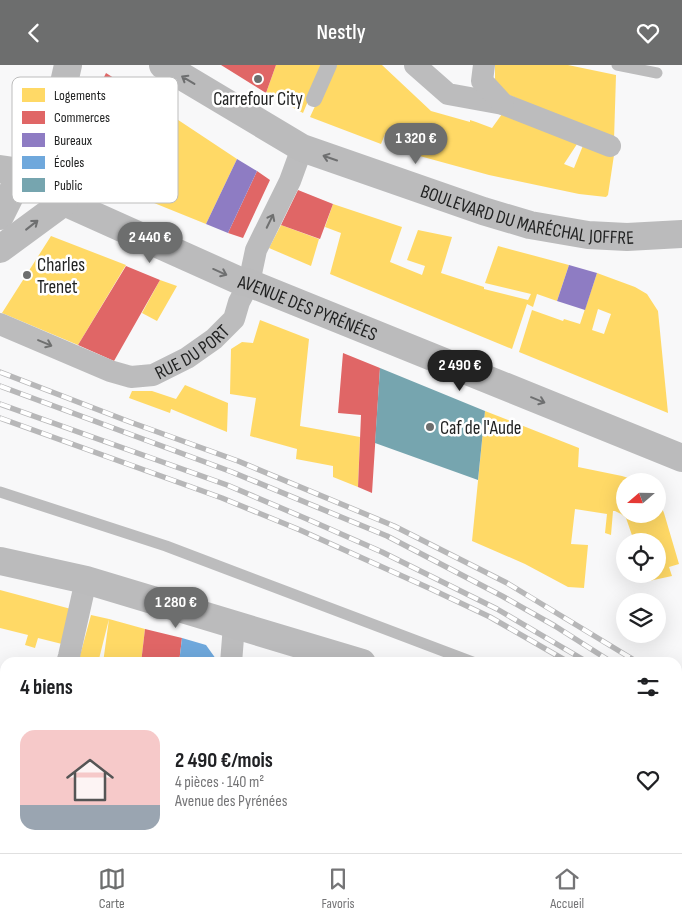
<!DOCTYPE html>
<html lang="fr">
<meta charset="utf-8">
<style>
body{margin:0;font-family:"Sofia Sans Condensed",sans-serif;background:#f6f6f6;color:#202124;height:100vh;display:flex;flex-direction:column;font-size:19px;white-space:nowrap}
*{box-sizing:border-box;margin:0}
p{font-size:16px;color:#757577}
.icon{flex:none;width:28px;height:28px;fill:none;stroke:currentColor;stroke-width:2;stroke-linecap:round;stroke-linejoin:round}
.map{position:relative;flex:1;overflow:hidden}
.sheet{position:absolute;left:0px;top:592px;width:682px;height:196px;display:flex;flex-direction:column;background:#fff;border-radius:15px 15px 0 0;box-shadow:0 5px 20px #0002}
.sheet>*{flex:none}
.needle{width:32px;rotate:250deg}
.fabs{position:absolute;left:616px;top:408px;display:grid;gap:10px}
.fabs a{display:grid;place-items:center;width:50px;height:50px;border-radius:50%;background:#fff;box-shadow:0 5px 20px #0002;font-size:25px}
.price{position:absolute;translate:-50% -42px;padding:0 11px;border-radius:18px;background:#6d6e6e;color:#fff;font-size:16px;line-height:32px;filter:drop-shadow(0 1px 2px #0008)}
.price::after{content:'';position:absolute;left:50%;top:30px;width:15px;height:11px;margin-left:-8px;background:inherit;clip-path:polygon(0 0,100% 0,50% 100%)}
.price.selected{background:#222;color:#fff}
ul{padding:0;list-style:none}
li{display:flex;align-items:center;gap:15px;height:125px;padding:0 20px}
li+li{border-top:1px solid #e0e0e0}
li span{display:grid;place-items:center;flex:none;width:140px;height:100px;border-radius:15px;color:#555}
li>.icon{margin-inline-start:auto}
span .icon{width:60px;height:60px;fill:#fffc;stroke-width:1}
li b{font-size:21px}
h2{display:flex;justify-content:space-between;align-items:center;height:60px;padding:0 20px;font-size:21px}
header{display:flex;justify-content:space-between;align-items:center;height:65px;padding:0 20px;background:#6d6e6e;color:#fff;font-size:22px;font-weight:600}
.tab-bar{display:flex;justify-content:space-around;align-items:center;height:70px;border-top:1px solid #e0e0e0;background:#fff;font-size:14px;color:#757577}
.tab-bar a{display:grid;justify-items:center;gap:2px}
.tab-bar .selected{color:#6d6e6e}
.map>svg:first-child{display:block}
</style>
<header><svg class="icon" aria-label="back" viewBox="0 0 24 24"><path d="M15 5l-7 7 7 7"/></svg>Nestly<svg class="icon" aria-label="heart" viewBox="0 0 24 24"><path d="M12 20l-8-8c-3-5 5-10 8-4 3-6 11-1 8 4z"/></svg></header>
<div class="map">
<svg width="682" height="788" viewBox="0 0 682 788">
<rect width="100%" height="100%" fill="#f8f8f9"/>
<path fill="#ffd966" fill-rule="evenodd" d="M276 0H323L303 48 266 28Z
M334 0H382L431 46 470 57V55L476 57 492 63 502 49 579 76 564 99 574 103 584 78 614 90 608 130 606 132 579 129 489 110 394 84 398 73 385 69 381 79 310 52Z
M495 0H568L616 10 614 75 500 26 495 16Z
M136 27 237 94 206 159 70 104 100 47 121 60Z
M333 139 402 162 390 197 422 210 425 201 407 195 418 165 452 172 441 208 484 222V224L528 235 531 229 485 218 498 181 569 200 557 236 537 229 533 242 527 239 512 284 330 209 341 168 325 162Z
M281 160 319 174 311 201 269 183Z
M51 171 126 200 78 280 2 248Z
M597 208 635 222 647 229 658 246 668 348 519 287 532 245 563 256 564 254 580 259ZM598 244 611 249 604 269 592 265Z
M160 215 177 221 157 256 142 248Z
M260 255 309 274 300 361 360 372 358 422 333 412V401L296 394 297 384 250 371 256 333 230 329 231 284 242 277 253 278Z
M185 320 228 338 227 367 171 344 170 348 129 333 132 326H152L176 334Z
M485 346 579 383 578 402 622 411 638 416H625V449H658V434L664 448 679 499 669 502 672 511 649 516 647 509H658V476H634L626 453 621 449 615 446H613L611 470 605 468 607 449 575 444 571 479 588 480 584 523 568 522 525 499 472 476Z
M0 525 71 544 62 579 38 573 35 583 25 580 28 570 0 563Z
M91 550 109 554 98 598H78Z
M109 554 145 564 141 598H103Z
M0 651 5 653V671L0 685Z
M4 731 5 732V759L0 757V742Z
M139 784H172L170 788H137Z
M477 784H484L483 788H476Z
M527 784H675V788H535V786Z"/>
<path fill="#e06666" d="M221 0H276L266 28Z
M106 8 136 27 121 60 100 47 89 65 80 61Z
M257 106 270 115 243 173 228 168Z
M298 125 333 139 320 174 281 160Z
M126 201 160 215 114 296 78 280Z
M343 288 380 303 372 428 358 422 361 350 338 348Z
M145 564 182 573 179 598H141Z
M0 613 5 615V653L0 651Z"/>
<path fill="#8e7cc3" d="M237 94 257 106 228 168 206 159Z
M569 200 597 208 585 245 557 236Z"/>
<path fill="#6fa8dc" d="M182 573 206 580 216 594V598H179Z
M252 592 269 597V598H243Z
M297 784H406L405 788H308Z"/>
<path fill="#76a5af" d="M380 303 485 346 478 415 375 378Z
M679 765 682 766V788H675V784H678Z"/>
<g fill="none" stroke-linecap="round" stroke-linejoin="round">
<path stroke="#bcbcbd" stroke-width="11" d="M617 0 657 8
M0 427 166 481 475 598"/>
<path stroke="#bcbcbd" stroke-width="16" d="M314 34 329 0"/>
<g stroke="#bcbcbd" stroke-width="22">
<path d="M415 0 448 29 503 39 610 81"/>
<path d="M484 0 482 16 503 39"/>
<path id="s1" d="M0 259 110 306 131 312 153 310 187 293 214 274 234 254 239 237 249 218 256 185 290 116 302 83"/>
<path d="M67 598 69 591 86 515"/>
<path d="M231 598 234 560"/>
<path d="M258 784 269 788"/>
<path d="M189 788 192 784"/>
</g>
<g stroke="#bbbbbc" stroke-width="28">
<path id="s2" d="M163 0 302 83 483 146 530 160 588 170 627 172 682 169"/>
<path id="s3" d="M0 104 21 107 50 117 64 137 240 216 249 218 682 393"/>
<path d="M0 151 35 81 54 62 68 0"/>
<path d="M0 184 64 137"/>
<path d="M0 496 86 515 362 598"/>
<path d="M678 703 682 707"/>
</g>
<defs>
<path id="rail" d="M0 307 130 357 238 396 394 461 507 518 639 598
M0 321 232 407 387 471 502 531 555 561 613 598
M0 339 227 420 307 454 382 487 497 544 589 598
M0 353 222 433 300 465 431 524 490 552 570 598
M678 624 682 627
M678 641 682 644
M678 657 682 660
M678 670 682 674"/>
</defs>
<use href="#rail" stroke="#b7b7b8" stroke-width="5.5"/>
<use href="#rail" stroke="#fff" stroke-width="4" stroke-dasharray="11" stroke-linecap="butt"/>
</g>
<defs><path id="oneway-shaft" d="M-6 0H5M1.5-3L5.5 0L1.5 3" fill="none" stroke-width="1.6" stroke-linecap="round" stroke-linejoin="round" transform="scale(1.25)"/></defs>
<g stroke="#6e6f70">
<use href="#oneway-shaft" transform="translate(188 15) rotate(-149)"/>
<use href="#oneway-shaft" transform="translate(330 93) rotate(-161)"/>
<use href="#oneway-shaft" transform="translate(32 160) rotate(-38)"/>
<use href="#oneway-shaft" transform="translate(220 207) rotate(24)"/>
<use href="#oneway-shaft" transform="translate(538 335) rotate(22)"/>
</g>
<g stroke="#6f7070">
<use href="#oneway-shaft" transform="translate(270 156) rotate(-64)"/>
<use href="#oneway-shaft" transform="translate(45 278) rotate(23)"/>
</g>
<g fill="#6d6e6e" stroke="#fff" stroke-width="2">
<circle cx="258" cy="14" r="5"/>
<circle cx="27" cy="210" r="5"/>
<circle cx="430" cy="362" r="5"/>
</g>
<g text-anchor="middle" stroke-width="5" stroke-linejoin="round" paint-order="stroke">
<g font-size="19" fill="#222323" stroke="#fff" text-anchor="start">
<text x="258" y="40" text-anchor="middle">Carrefour City</text>
<text x="37" y="206">Charles<tspan x="37" dy="22">Trenet</tspan></text>
<text x="440" y="369">Caf de l'Aude</text>
</g>
<g font-size="19" fill="#222323" stroke="#fff">
<text dy="7" stroke="none"><textPath href="#s2" startOffset="398">BOULEVARD DU MARÉCHAL JOFFRE</textPath></text>
<text dy="7" stroke="none"><textPath href="#s3" startOffset="342">AVENUE DES PYRÉNÉES</textPath></text>
<text dy="7" stroke="none"><textPath href="#s1" startOffset="209">RUE DU PORT</textPath></text>
</g>
</g>
<rect x="12" y="12" width="166" height="126" rx="8" fill="#fff" stroke="#bdbdbd" stroke-width="1"/>
<rect x="22" y="23" width="23" height="14" fill="#ffd966"/>
<rect x="22" y="46" width="23" height="13" fill="#e06666"/>
<rect x="22" y="68" width="23" height="14" fill="#8e7cc3"/>
<rect x="22" y="91" width="23" height="13" fill="#6fa8dc"/>
<rect x="22" y="113" width="23" height="14" fill="#76a5af"/>
<g font-size="14" fill="#222323">
<text x="54" y="35">Logements</text>
<text x="54" y="57">Commerces</text>
<text x="54" y="80">Bureaux</text>
<text x="54" y="102">Écoles</text>
<text x="54" y="125">Public</text>
</g>
</svg>
<div class="fabs">
<a><svg class="needle" viewBox="-14 -14 28 28"><path d="M0-13l5 13h-10z" fill="#e53935"/><path d="M0 13l5-13h-10z" fill="#757577"/></svg></a>
<a><svg class="icon" aria-label="locate" viewBox="0 0 24 24"><circle cx="12" cy="12" r="6"/><path d="M12 2v4M12 18v4M2 12h4M18 12h4"/></svg></a>
<a><svg class="icon" aria-label="layers" viewBox="0 0 24 24"><path d="M12 4l9 5-9 5-9-5zM3 14l9 5 9-5"/></svg></a>
</div>
<b class="price" style="left:416px;top:100px">1 320 €</b>
<b class="price" style="left:150px;top:199px">2 440 €</b>
<b class="price selected" style="left:460px;top:327px">2 490 €</b>
<b class="price" style="left:176px;top:564px">1 280 €</b>
<section class="sheet">
<h2>4 biens<svg class="icon" aria-label="filters" viewBox="0 0 24 24"><path d="M4 7h16M4 17h16"/><circle cx="9" cy="7" r="2"/><circle cx="15" cy="17" r="2"/></svg></h2>
<ul>
<li><span style="background:linear-gradient(#f6c9c9 75%,#9aa5b1 0)"><svg class="icon" aria-label="home" viewBox="0 0 24 24"><path d="M3 11l9-7 9 7M6 9v11h12V9"/></svg></span><div><b>2 490 €/mois</b><p>4 pièces · 140 m²</p><p>Avenue des Pyrénées</p></div><svg class="icon" aria-label="heart" viewBox="0 0 24 24"><path d="M12 20l-8-8c-3-5 5-10 8-4 3-6 11-1 8 4z"/></svg></li>
</ul>
</section>
</div>
<nav class="tab-bar">
<a class="selected"><svg class="icon" aria-label="map" viewBox="0 0 24 24"><path d="M3 6l6-2 6 2 6-2v14l-6 2-6-2-6 2zM9 4v14M15 6v14"/></svg>Carte</a>
<a><svg class="icon" aria-label="saved" viewBox="0 0 24 24"><path d="M7 4h10v16l-5-4-5 4z"/></svg>Favoris</a>
<a><svg class="icon" aria-label="home" viewBox="0 0 24 24"><path d="M3 11l9-7 9 7M6 9v11h12V9"/></svg>Accueil</a>
</nav>
